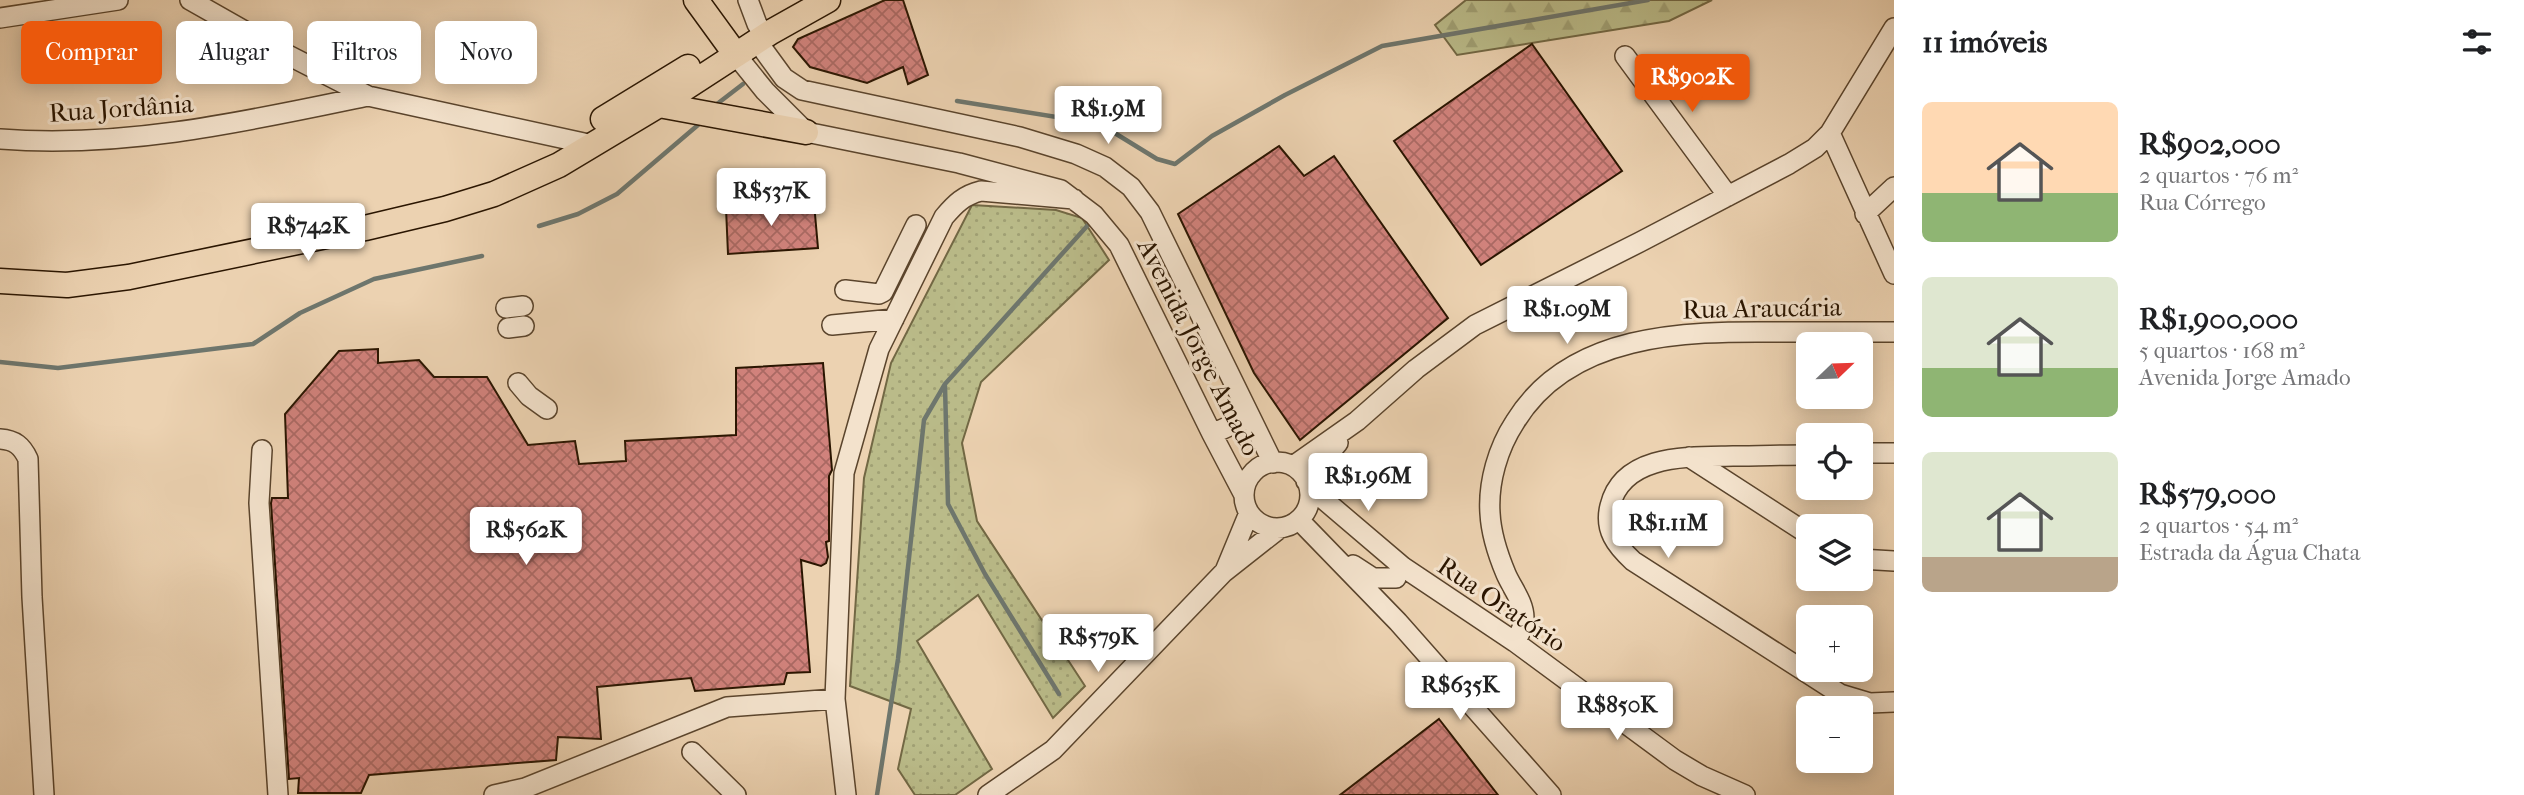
<!DOCTYPE html>
<html lang="pt">
<meta charset="utf-8">
<style>
body{margin:0;font-family:"IM FELL French Canon",serif;background:#f2f2f2;color:#202124;height:100vh;display:flex;flex-direction:column;font-size:26px;white-space:nowrap}
*{box-sizing:border-box;margin:0}
p{font-size:23px;color:#757577}
.icon{flex:none;width:38px;height:38px;fill:none;stroke:currentColor;stroke-width:2;stroke-linecap:round;stroke-linejoin:round}
.map{position:relative;flex:1;overflow:hidden}
.panel{display:flex;flex-direction:column;background:#fff;width:630px}
.panel>*{flex:none}
.hud{position:absolute;left:21px;top:21px;width:665px;height:63px;display:flex;gap:14px}
.needle{width:46px;rotate:67deg}
.fabs{position:absolute;left:1796px;top:332px;display:grid;gap:14px}
.fabs a{display:grid;place-items:center;width:77px;height:77px;border-radius:10px;background:#fff;box-shadow:0 4px 18px #0003;font-size:35px}
.price{position:absolute;translate:-50% -60px;padding:0 16px;border-radius:7px;background:#fff;color:#222;font-size:23px;line-height:46px;filter:drop-shadow(0 2px 4px #0008)}
.price::after{content:'';position:absolute;left:50%;top:42px;width:21px;height:16px;margin-left:-10px;background:inherit;clip-path:polygon(0 0,100% 0,50% 100%)}
.price.current{background:#ea580c;color:#fff}
ul{padding:0;list-style:none}
li{display:flex;align-items:center;gap:21px;height:175px;padding:0 28px}
li span{display:grid;place-items:center;flex:none;width:196px;height:140px;border-radius:10px;color:#555}
li>.icon{margin-inline-start:auto}
span .icon{width:84px;height:84px;fill:#fffc;stroke-width:1}
li b{font-size:30px}
h2{display:flex;justify-content:space-between;align-items:center;height:84px;padding:0 28px;font-size:30px}
.pill{padding:0 24px;border-radius:10px;background:#fff;box-shadow:0 4px 18px #0003;font-size:24px;line-height:63px}
.pill.current{background:#ea580c;color:#fff}
main{display:flex;flex:1;min-height:0}
.map>svg:first-child{display:block}
</style>
<main>
<div class="map">
<svg width="1894" height="795" viewBox="0 0 1894 795">
<defs>
<pattern id="grass-dots" width="8" height="8" patternUnits="userSpaceOnUse" patternTransform="scale(1.75)"><rect width="8" height="8" fill="#babb89"/><path d="M2 2h.1M6 6h.1" fill="none" stroke="#a0a074" stroke-width="1.8" stroke-linecap="round"/></pattern>
<pattern id="forest-firs" width="22" height="20" patternUnits="userSpaceOnUse" patternTransform="scale(1.75)"><rect width="22" height="20" fill="#babb89"/><path d="M5 1l3.5 6h-7zM16 11l3.5 6h-7z" fill="#a0a074"/></pattern>
<pattern id="building-cross-hatch" width="8" height="8" patternUnits="userSpaceOnUse" patternTransform="scale(1.75)"><rect width="8" height="8" fill="#d1827c"/><path d="M0 0l8 8M0 8l8-8" fill="none" stroke="#aa6963"/></pattern>
</defs>
<rect width="100%" height="100%" fill="#ecd2b1"/>
<filter id="stains"><feTurbulence type="fractalNoise" baseFrequency=".00286" numOctaves="4"/><feColorMatrix values="0 0 0 0 .2 0 0 0 0 .09 0 0 0 0 .02 0 0 0 .5 -.17"/></filter>
<radialGradient id="worn" r=".72"><stop offset=".6" stop-color="#630" stop-opacity="0"/><stop offset="1" stop-color="#630" stop-opacity=".3"/></radialGradient>
<path fill="url(#grass-dots)" stroke="#726844" stroke-width="2" d="M972 205 1056 210 1082 218 1109 260 981 382 962 443 977 521 1085 686 1053 718 978 595 917 641 992 769 955 795H915L898 769 911 709 850 686 864 478 891 363Z"/>
<path fill="url(#forest-firs)" stroke="#726844" stroke-width="2" d="M1466 0H1712L1669 21 1457 55 1435 25Z"/>
<g fill="none" stroke-linecap="round" stroke-linejoin="round">
<path stroke="#6e766d" stroke-width="4.5" d="M957 101 1100 124 1157 159 1175 164 1212 136 1285 95 1382 46 1648 0
M717 104 743 84
M539 226 578 214 617 194 698 125
M0 362 58 368 253 344 300 313 374 279 482 256
M945 386 948 504 985 574 1059 694
M877 795 898 659 924 420 945 384 1088 225"/>
</g>
<path fill="url(#building-cross-hatch)" stroke="#2a1500" stroke-width="2" d="M885 0H903L928 75 908 84 903 67 867 83 810 67 793 47 798 39Z
M1532 44 1622 171 1481 265 1394 141Z
M1279 146 1304 176 1334 156 1448 318 1300 440 1254 373 1178 214Z
M814 203 818 248 728 254 726 208Z
M378 349V363L419 360 434 377H487L528 445 575 441 579 464 626 461 625 441 736 435V368L823 363 832 470 829 476V541L826 542 828 557 826 563 821 566 801 560 810 672 787 673 784 684 695 691 691 678 597 687 601 739 558 737 556 760 369 775 361 793H298L299 778 289 779 271 503 272 498H288L285 414 339 351Z
M1439 719 1498 795H1340Z"/>
<g fill="none" stroke-linecap="round" stroke-linejoin="round">
<defs>
<path id="minor" d="M190 0 282 52 368 96 593 145
M748 0 757 24 765 36
M0 18 118 0
M757 41 784 78 802 90 1020 137 1076 154 1105 167 1131 187 1150 212 1273 463
M736 55 765 91 806 132 959 163 1061 190 1094 215 1119 245 1212 434 1244 495
M1625 56 1728 196
M1830 133 1894 274
M0 139C124 149 248 121 368 96
M1865 214 1894 187
M845 290 879 294 883 292 916 225
M506 308 523 306
M832 325 894 319
M508 328 524 326
M518 383 529 396 547 409
M1212 434 1249 417
M0 439C15 440 22 446 28 459L32 597 44 795
M262 450 259 503 278 795
M1860 453H1894
M1808 455C1783 455 1758 456 1733 456 1690 457 1623 453 1610 506 1604 530 1616 545 1633 561L1840 694 1870 703 1894 702
M1689 457 1808 534
M1244 495a33 33 0 1 1 66 0a33 33 0 1 1-66 0Z
M1293 466 1357 421 1416 369 1475 325 1640 242 1789 164 1815 148 1830 133 1894 28
M1306 481 1338 443
M1309 487 1403 567 1515 642 1675 760 1702 776 1745 795
M1299 520 1398 622 1551 795
M1860 559 1894 561
M1353 565 1373 578H1396
M1225 571 1249 513
M1515 642C1519 635 1524 627 1524 618 1524 602 1512 588 1506 574 1498 555 1491 534 1490 513 1488 482 1498 448 1515 422 1569 333 1684 331 1777 332 1816 332 1855 332 1894 332
M692 752 736 795
M494 795 525 788 727 707 835 699
M846 795 835 699 844 473 879 349 944 217C955 204 964 195 981 191L1074 199
M988 795 1053 750 1224 572 1280 528"/>
<path id="major" d="M696 0 736 55
M659 105 806 132
M603 119 688 67
M0 281 67 285 129 277 365 228 445 209 494 194 559 165 659 105 771 32 828 0"/>
</defs>
<use href="#minor" stroke="#5a442c" stroke-width="22"/>
<use href="#major" stroke="#2a1500" stroke-width="27"/>
<use href="#minor" stroke="#f3e2cc" stroke-width="19"/>
<use href="#major" stroke="#ecd2b1" stroke-width="24"/>
</g>
<g text-anchor="middle" stroke-width="6" stroke-linejoin="round" paint-order="stroke">
<g font-size="26" fill="#2a1500" stroke="#f3e2cc">
<text transform="translate(121 108) rotate(-4)" y="9">Rua Jordânia</text>
<text transform="translate(1762 308) rotate(-1)" y="9">Rua Araucária</text>
<text transform="translate(1199 347) rotate(63)" y="9">Avenida Jorge Amado</text>
<text transform="translate(1502 604) rotate(34)" y="9">Rua Oratório</text>
</g>
</g>
<rect width="100%" height="100%" filter="url(#stains)"/>
<rect width="100%" height="100%" fill="url(#worn)"/>
</svg>
<div class="fabs">
<a><svg class="needle" viewBox="-14 -14 28 28"><path d="M0-13l5 13h-10z" fill="#e53935"/><path d="M0 13l5-13h-10z" fill="#757577"/></svg></a>
<a><svg class="icon" aria-label="locate" viewBox="0 0 24 24"><circle cx="12" cy="12" r="6"/><path d="M12 2v4M12 18v4M2 12h4M18 12h4"/></svg></a>
<a><svg class="icon" aria-label="layers" viewBox="0 0 24 24"><path d="M12 4l9 5-9 5-9-5zM3 14l9 5 9-5"/></svg></a>
<a>+</a>
<a>−</a>
</div>
<b class="price current" style="left:1692px;top:114px">R$902K</b>
<b class="price" style="left:1108px;top:146px">R$1.9M</b>
<b class="price" style="left:771px;top:228px">R$537K</b>
<b class="price" style="left:308px;top:263px">R$742K</b>
<b class="price" style="left:1567px;top:346px">R$1.09M</b>
<b class="price" style="left:1368px;top:513px">R$1.96M</b>
<b class="price" style="left:1668px;top:560px">R$1.11M</b>
<b class="price" style="left:526px;top:567px">R$562K</b>
<b class="price" style="left:1098px;top:674px">R$579K</b>
<b class="price" style="left:1460px;top:722px">R$635K</b>
<b class="price" style="left:1617px;top:742px">R$850K</b>
<div class="hud">
<a class="pill current">Comprar</a>
<a class="pill">Alugar</a>
<a class="pill">Filtros</a>
<a class="pill">Novo</a>
</div>
</div>
<section class="panel">
<h2>11 imóveis<svg class="icon" aria-label="filters" viewBox="0 0 24 24"><path d="M4 7h16M4 17h16"/><circle cx="9" cy="7" r="2"/><circle cx="15" cy="17" r="2"/></svg></h2>
<ul>
<li><span style="background:linear-gradient(#ffd9b3 65%,#8fb573 0)"><svg class="icon" aria-label="home" viewBox="0 0 24 24"><path d="M3 11l9-7 9 7M6 9v11h12V9"/></svg></span><div><b>R$902,000</b><p>2 quartos · 76 m²</p><p>Rua Córrego</p></div></li>
<li><span style="background:linear-gradient(#dfe7d0 65%,#8fb573 0)"><svg class="icon" aria-label="home" viewBox="0 0 24 24"><path d="M3 11l9-7 9 7M6 9v11h12V9"/></svg></span><div><b>R$1,900,000</b><p>5 quartos · 168 m²</p><p>Avenida Jorge Amado</p></div></li>
<li><span style="background:linear-gradient(#dfe7d0 75%,#b9a48a 0)"><svg class="icon" aria-label="home" viewBox="0 0 24 24"><path d="M3 11l9-7 9 7M6 9v11h12V9"/></svg></span><div><b>R$579,000</b><p>2 quartos · 54 m²</p><p>Estrada da Água Chata</p></div></li>
</ul>
</section>
</main>
